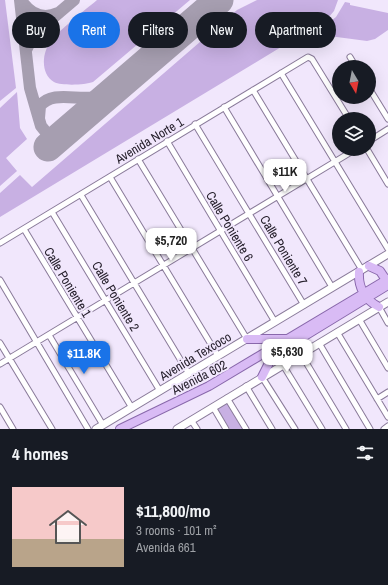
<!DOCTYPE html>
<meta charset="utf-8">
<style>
body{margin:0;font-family:"Archivo Narrow",sans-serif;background:#242831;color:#f1f3f6;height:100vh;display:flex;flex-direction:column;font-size:15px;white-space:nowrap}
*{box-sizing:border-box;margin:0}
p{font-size:13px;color:#9ea1a6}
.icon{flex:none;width:22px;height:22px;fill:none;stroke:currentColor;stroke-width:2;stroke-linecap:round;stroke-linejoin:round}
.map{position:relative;height:429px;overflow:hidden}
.drawer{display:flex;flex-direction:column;background:#171b24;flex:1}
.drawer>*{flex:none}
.banner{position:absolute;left:12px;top:12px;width:364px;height:36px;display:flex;gap:8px}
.needle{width:26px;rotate:170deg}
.fabs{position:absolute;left:332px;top:60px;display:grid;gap:8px}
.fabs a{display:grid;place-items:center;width:44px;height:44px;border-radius:50%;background:#171b24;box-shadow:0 4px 16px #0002;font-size:20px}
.price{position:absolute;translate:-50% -34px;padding:0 9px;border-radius:8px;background:#fff;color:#222;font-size:13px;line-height:26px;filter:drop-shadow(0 1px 2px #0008)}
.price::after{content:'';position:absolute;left:50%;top:24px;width:12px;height:9px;margin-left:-6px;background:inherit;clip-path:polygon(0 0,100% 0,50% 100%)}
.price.active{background:#1a73e8;color:#fff}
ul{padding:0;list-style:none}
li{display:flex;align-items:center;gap:12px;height:100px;padding:0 12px}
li+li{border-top:1px solid #363941}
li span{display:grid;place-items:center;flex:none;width:112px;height:80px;border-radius:0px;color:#555}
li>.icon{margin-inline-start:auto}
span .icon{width:48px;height:48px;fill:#fffc;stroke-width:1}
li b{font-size:17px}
h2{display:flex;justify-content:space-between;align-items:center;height:48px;padding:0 12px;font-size:17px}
.pill{padding:0 14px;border-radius:18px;background:#171b24;box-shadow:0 4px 16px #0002;font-size:14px;line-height:36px}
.pill.active{background:#1a73e8;color:#fff}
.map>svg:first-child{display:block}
</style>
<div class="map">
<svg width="388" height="429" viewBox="0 0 388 429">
<rect width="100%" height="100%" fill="#f1e7fc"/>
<path fill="#c8b0e3" d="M0 0H5L16 88 0 101Z
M97 0H190L93 82C85 85 62 86 54 82 40 74 42 52 51 41 60 29 84 11 97 0Z
M257 0H338L334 11 328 18 308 34 291 41 0 217V193L20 175 32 187 237 10Z
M345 2 350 3V5L388 13V30L375 39 367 41 314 34 336 17Z
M17 92 20 128 27 139 6 158 17 171 0 186V108Z
M227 403 243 429H230L217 409Z"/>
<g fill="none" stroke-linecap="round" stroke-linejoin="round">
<path stroke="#a69eb0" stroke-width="12" d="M20 0 30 88 41 126 54 142
M21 0C30 14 43 20 58 13
M26 50 34 34 74 0
M39 118 40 106C52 90 78 101 96 97 105 95 113 90 120 84"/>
<path stroke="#a69eb0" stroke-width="29" d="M48 147 219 0"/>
<defs>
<path id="street" d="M350 57 356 67
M281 73 388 249
M369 88 388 119
M253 90 362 270
M224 107 332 287
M195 124 304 305
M167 141 275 322
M369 141 388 129
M367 149 388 184
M138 159 247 339
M110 177 218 356
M81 195 189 374
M52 212 160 391
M24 229 132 408
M0 243 308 57 312 59 349 119
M0 280 88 429
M379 307 388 323
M359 319 388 368
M337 332 388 417
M49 335 103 425
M0 343 52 429
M319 343 370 429
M301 354 346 429
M0 364 356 149
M283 365 322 429
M262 377 295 429
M246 386 272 429
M227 398 246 429
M377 399 388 392
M0 407 13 429
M213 407 226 429
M191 420 197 429
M384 429 388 426"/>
<path id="secondary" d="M96 429 388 254
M177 429 388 302"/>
<path id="primary" d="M369 266 380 271 388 283
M359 272C358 287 365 300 379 307
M247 339H288
M298 340 388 285
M262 377 273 355
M120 429 209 386 388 279"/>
</defs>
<use href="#street" stroke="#8a7b9a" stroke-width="7"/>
<use href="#secondary" stroke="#8a7b9a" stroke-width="9"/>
<use href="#primary" stroke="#8968ab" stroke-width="10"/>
<use href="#street" stroke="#fff" stroke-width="5"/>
<use href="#secondary" stroke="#fff" stroke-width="7"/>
<use href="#primary" stroke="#d9bbf5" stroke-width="8"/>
</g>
<g text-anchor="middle" stroke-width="4" stroke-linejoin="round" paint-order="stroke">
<g font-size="13" fill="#26202c" stroke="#f1e7fc">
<text transform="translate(149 140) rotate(-31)" y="5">Avenida Norte 1</text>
<text transform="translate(230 226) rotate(59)" y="5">Calle Poniente 6</text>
<text transform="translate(284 250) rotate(59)" y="5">Calle Poniente 7</text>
<text transform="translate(68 282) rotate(59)" y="5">Calle Poniente 1</text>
<text transform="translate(116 296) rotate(59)" y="5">Calle Poniente 2</text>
<text transform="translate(195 356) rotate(-31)" y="5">Avenida Texcoco</text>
<text transform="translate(199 377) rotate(-27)" y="5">Avenida 602</text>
</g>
</g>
</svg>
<div class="fabs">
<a><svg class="needle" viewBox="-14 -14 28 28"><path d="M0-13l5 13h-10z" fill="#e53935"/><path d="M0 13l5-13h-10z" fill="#9ea1a6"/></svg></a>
<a><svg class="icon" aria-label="layers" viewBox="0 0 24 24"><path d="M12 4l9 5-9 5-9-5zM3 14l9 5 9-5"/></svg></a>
</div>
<b class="price" style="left:285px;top:193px">$11K</b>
<b class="price" style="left:171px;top:262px">$5,720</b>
<b class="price" style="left:287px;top:373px">$5,630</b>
<b class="price active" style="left:84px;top:375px">$11.8K</b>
<div class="banner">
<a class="pill">Buy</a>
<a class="pill active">Rent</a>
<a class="pill">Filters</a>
<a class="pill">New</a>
<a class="pill">Apartment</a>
</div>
</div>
<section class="drawer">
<h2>4 homes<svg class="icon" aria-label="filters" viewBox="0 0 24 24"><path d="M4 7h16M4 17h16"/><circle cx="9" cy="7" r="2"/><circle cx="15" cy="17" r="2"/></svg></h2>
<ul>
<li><span style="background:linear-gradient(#f6c9c9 65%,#b9a48a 0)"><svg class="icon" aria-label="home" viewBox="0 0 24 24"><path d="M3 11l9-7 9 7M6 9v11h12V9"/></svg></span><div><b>$11,800/mo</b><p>3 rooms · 101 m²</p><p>Avenida 661</p></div></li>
</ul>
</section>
